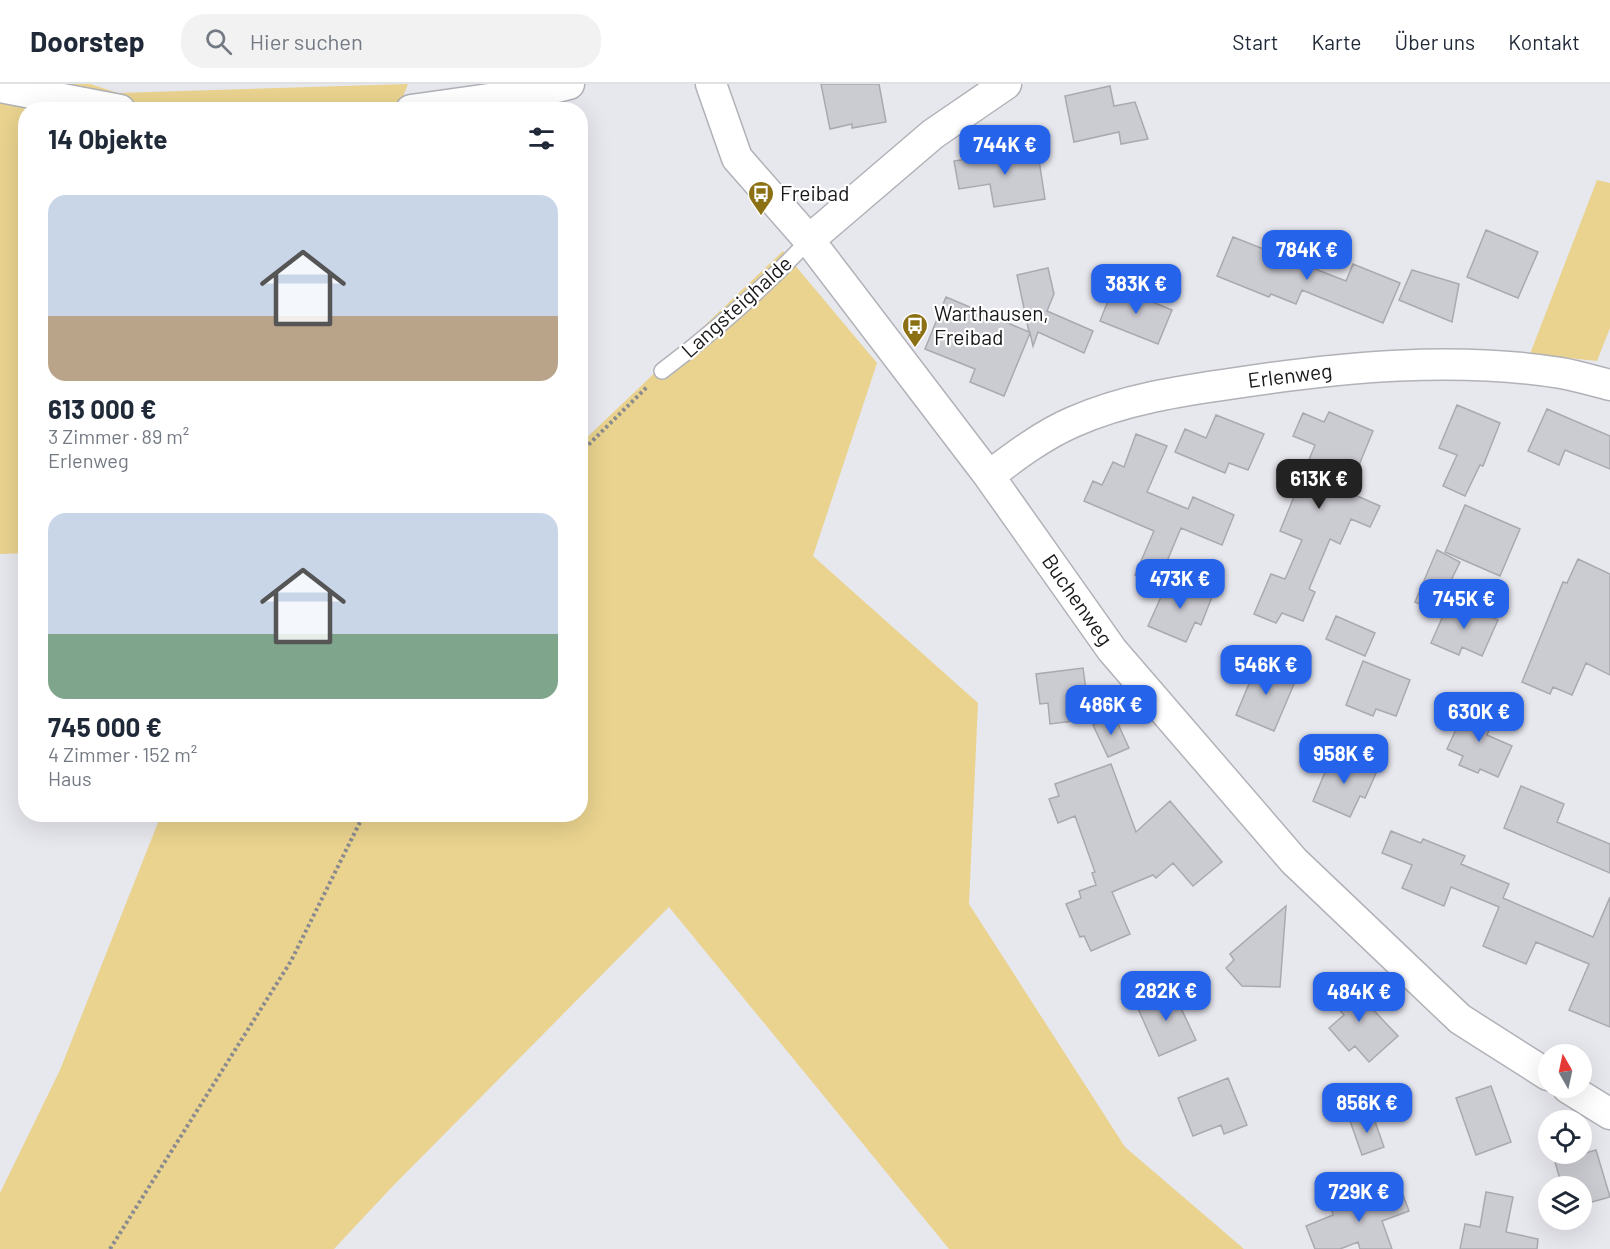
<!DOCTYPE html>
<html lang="de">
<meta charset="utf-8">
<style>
body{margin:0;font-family:Barlow,sans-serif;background:#f2f2f3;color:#1f2937;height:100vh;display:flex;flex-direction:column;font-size:22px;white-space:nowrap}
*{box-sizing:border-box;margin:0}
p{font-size:20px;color:#747a83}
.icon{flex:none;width:33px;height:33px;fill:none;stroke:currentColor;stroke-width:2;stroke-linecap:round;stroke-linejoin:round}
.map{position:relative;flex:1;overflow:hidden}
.side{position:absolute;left:18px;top:18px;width:570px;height:720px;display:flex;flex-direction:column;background:#fff;border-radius:24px;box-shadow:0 6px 24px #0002}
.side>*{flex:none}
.needle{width:39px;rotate:351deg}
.fabs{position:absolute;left:1538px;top:960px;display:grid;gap:12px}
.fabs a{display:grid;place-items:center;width:54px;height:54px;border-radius:50%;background:#fff;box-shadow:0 6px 24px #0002;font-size:30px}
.price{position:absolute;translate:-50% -51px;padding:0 14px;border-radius:12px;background:#2563eb;color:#fff;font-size:20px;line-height:39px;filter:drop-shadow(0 2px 3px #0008)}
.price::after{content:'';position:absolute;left:50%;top:36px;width:18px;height:14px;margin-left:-9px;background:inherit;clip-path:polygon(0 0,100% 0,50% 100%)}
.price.on{background:#222;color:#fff}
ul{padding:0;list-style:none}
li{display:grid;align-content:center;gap:12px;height:318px;padding:0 30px}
li span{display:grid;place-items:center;height:186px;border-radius:18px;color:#555}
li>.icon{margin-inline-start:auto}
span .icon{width:108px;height:108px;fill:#fffc;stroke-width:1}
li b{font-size:26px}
h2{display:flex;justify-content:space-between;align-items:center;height:72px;padding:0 30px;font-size:26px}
header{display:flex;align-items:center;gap:36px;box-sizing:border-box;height:84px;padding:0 30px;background:#fff;border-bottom:2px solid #e0e1e3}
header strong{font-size:28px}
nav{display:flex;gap:33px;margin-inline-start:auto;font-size:21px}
.search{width:420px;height:54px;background:#f2f2f3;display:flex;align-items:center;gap:15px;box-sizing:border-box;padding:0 21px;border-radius:24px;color:#747a83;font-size:22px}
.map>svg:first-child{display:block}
</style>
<header>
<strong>Doorstep</strong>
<div class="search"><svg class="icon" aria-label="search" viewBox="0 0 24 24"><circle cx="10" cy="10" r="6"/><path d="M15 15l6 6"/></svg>Hier suchen</div>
<nav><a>Start</a><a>Karte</a><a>Über uns</a><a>Kontakt</a></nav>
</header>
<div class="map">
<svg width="1610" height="1165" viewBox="0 0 1610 1165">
<rect width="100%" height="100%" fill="#e7e7ee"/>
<path fill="#ead38f" d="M0 0H90L118 9 408 0 398 25 26 26 25 469 0 470Z
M1597 96 1610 99V244L1597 277 1530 270Z
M783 167 877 279 813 472 978 619 969 820 1125 1063 1244 1165H949L669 823 391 1104 334 1165H0V1109L60 986 161 731 580 730 581 359Z"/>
<path fill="#cbcbd2" stroke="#a9a9b0" stroke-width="1.5" d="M821 0H879L886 38 852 44V40L830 45Z
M1110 2 1114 22 1135 18 1148 55 1121 60 1119 48 1074 58 1065 12Z
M1037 63 1045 115 994 123 990 100 959 105 954 77Z
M1486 146 1538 168 1518 214 1467 193Z
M1233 153 1346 197 1353 180 1400 199 1383 239 1302 206 1296 220 1271 210 1269 213 1217 192Z
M1048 184 1054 210 1047 227 1093 247 1084 269 1038 248 1033 262 1030 249 1004 312 970 298 975 285 925 265 946 213 1029 248 1017 191Z
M1412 186 1459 200 1452 238 1399 216Z
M1114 202 1172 226 1158 260 1100 237Z
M1457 321 1500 339 1483 382 1480 381 1465 412 1443 402 1457 371 1439 364Z
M1547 325 1610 352V385L1565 366 1559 381 1528 367Z
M1329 328 1373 347 1348 408 1380 422 1370 443 1351 435 1340 460 1330 455 1309 505 1315 508 1303 537 1282 529 1276 539 1254 530 1271 490 1285 495 1302 456 1280 447 1315 361 1293 352 1303 329 1324 338Z
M1216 331 1264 350 1248 386 1229 379 1225 389 1175 368 1185 345 1206 354Z
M1136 350 1167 362 1147 408 1188 425 1193 413 1234 431 1222 461 1181 444 1157 501 1135 491 1154 447 1084 417 1093 397 1102 401 1113 378 1124 383Z
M1465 421 1520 445 1500 492 1445 468Z
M1437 466 1460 478 1436 527 1415 518Z
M1578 475 1610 490V591L1586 579 1572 611 1553 603 1550 610 1522 598 1563 498 1567 499Z
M1169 495 1212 513 1201 541 1195 538 1186 558 1148 542Z
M1450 516 1498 536 1482 572 1462 563 1459 571 1431 559Z
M1336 532 1375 549 1365 572 1326 555Z
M1363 577 1410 596 1396 632 1376 625 1373 632 1346 621Z
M1258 578 1297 593 1274 647 1236 631Z
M1083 584 1090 635 1050 640 1048 619 1040 620 1036 590Z
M1472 620 1497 630 1487 651 1512 662 1498 693 1480 685 1478 689 1459 681 1463 672 1447 665 1464 628 1468 630Z
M1114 631 1129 664 1108 673 1093 641Z
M1333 669 1377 687 1365 714 1360 712 1350 733 1313 717Z
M1111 680 1136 748 1170 717 1222 778 1193 802 1173 779 1156 794 1153 791 1112 808 1130 850 1091 867 1084 852 1080 853 1066 820 1081 814 1079 807 1096 801 1092 789 1095 788 1075 732 1058 739 1049 715 1059 712 1055 700Z
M1521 702 1564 720 1557 738 1610 760V789L1504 744Z
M1391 747 1421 759 1423 755 1465 772 1461 780 1509 800 1503 814 1593 853 1610 813V943L1569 926 1589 880 1536 858 1526 880 1483 862 1499 823 1451 803 1444 822 1402 804 1412 781 1382 769Z
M1286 822 1280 903 1242 902 1226 884 1234 876 1230 870Z
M1345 896 1398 952 1369 978 1355 962 1349 967 1329 944 1344 931 1327 912Z
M1171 903 1196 956 1159 972 1136 920Z
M1228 994 1247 1041 1224 1050 1221 1041 1193 1052 1178 1014Z
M1491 1002 1511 1058 1476 1071 1456 1014Z
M1372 1029 1384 1063 1362 1071 1350 1037Z
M1596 1066 1610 1113 1581 1121V1102H1562L1555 1078Z
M1400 1103 1409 1127 1382 1137 1392 1165H1360L1358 1158 1340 1165H1315L1306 1142 1333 1131 1332 1127Z
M1486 1108 1513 1113 1506 1148 1538 1155 1537 1165H1460L1465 1140 1480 1143Z"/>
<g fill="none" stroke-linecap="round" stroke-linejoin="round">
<defs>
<path id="service" d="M662 287C715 247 764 204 809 156"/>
<path id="minor" d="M711 0 737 74 809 156 989 392 1112 566 1294 777 1460 935 1548 991
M0 3 120 26
M411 26 533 9 569 0
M809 156 933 50 1006 0
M989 392C1015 372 1043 351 1073 338 1125 315 1180 307 1236 299 1342 283 1454 272 1561 289 1578 292 1594 297 1610 301
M1568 1004 1610 1030"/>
</defs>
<use href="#service" stroke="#b1b2b8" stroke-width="18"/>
<use href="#minor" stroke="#b1b2b8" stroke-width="33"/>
<path stroke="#8b8b8f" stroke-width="4" stroke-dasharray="3 3" stroke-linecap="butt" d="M580 369 648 302
M110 1165 291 877 364 730"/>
<use href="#service" stroke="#fff" stroke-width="15"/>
<use href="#minor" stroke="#fff" stroke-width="30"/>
</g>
<defs>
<symbol id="bus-pin" viewBox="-11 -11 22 30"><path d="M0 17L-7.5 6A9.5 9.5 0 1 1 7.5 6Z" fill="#8c7114" stroke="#fff"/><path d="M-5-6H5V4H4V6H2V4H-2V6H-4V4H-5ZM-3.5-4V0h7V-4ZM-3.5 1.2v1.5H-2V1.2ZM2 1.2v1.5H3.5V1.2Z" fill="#fff"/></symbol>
</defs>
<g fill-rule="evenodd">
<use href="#bus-pin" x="746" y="95" width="30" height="40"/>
<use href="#bus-pin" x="900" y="227" width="30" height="40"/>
</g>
<g text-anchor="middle" stroke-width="4.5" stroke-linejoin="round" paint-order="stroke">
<g font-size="21" fill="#18181a" stroke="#fff" text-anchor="start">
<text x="780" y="117">Freibad</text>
<text x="934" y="237">Warthausen,<tspan x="934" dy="24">Freibad</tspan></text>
</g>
<g font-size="21" fill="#18181a" stroke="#fff">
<text transform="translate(737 223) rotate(-42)" y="7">Langsteighalde</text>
<text transform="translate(1290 292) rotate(-7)" y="7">Erlenweg</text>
<text transform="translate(1077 516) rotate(55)" y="7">Buchenweg</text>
</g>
</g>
</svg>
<div class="fabs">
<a><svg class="needle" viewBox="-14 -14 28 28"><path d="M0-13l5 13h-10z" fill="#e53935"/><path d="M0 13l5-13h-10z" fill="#747a83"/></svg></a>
<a><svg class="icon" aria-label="locate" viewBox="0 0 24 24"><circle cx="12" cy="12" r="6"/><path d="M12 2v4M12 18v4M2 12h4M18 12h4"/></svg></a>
<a><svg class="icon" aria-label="layers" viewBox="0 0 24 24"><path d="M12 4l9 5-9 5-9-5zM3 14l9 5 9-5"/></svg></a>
</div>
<b class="price" style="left:1005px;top:92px">744K €</b>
<b class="price" style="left:1307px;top:197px">784K €</b>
<b class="price" style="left:1136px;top:231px">383K €</b>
<b class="price on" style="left:1319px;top:426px">613K €</b>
<b class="price" style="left:1180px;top:526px">473K €</b>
<b class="price" style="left:1464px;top:546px">745K €</b>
<b class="price" style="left:1266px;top:612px">546K €</b>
<b class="price" style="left:1111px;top:652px">486K €</b>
<b class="price" style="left:1479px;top:659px">630K €</b>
<b class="price" style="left:1344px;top:701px">958K €</b>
<b class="price" style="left:1166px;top:938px">282K €</b>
<b class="price" style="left:1359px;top:939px">484K €</b>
<b class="price" style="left:1367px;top:1050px">856K €</b>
<b class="price" style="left:1359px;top:1139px">729K €</b>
<section class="side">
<h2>14 Objekte<svg class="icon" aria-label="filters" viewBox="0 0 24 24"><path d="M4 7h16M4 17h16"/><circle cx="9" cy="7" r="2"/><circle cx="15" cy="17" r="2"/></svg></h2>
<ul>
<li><span style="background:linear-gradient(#c9d6e8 65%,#b9a48a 0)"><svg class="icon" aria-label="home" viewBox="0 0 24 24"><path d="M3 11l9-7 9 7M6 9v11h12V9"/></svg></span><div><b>613 000 €</b><p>3 Zimmer · 89 m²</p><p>Erlenweg</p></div></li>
<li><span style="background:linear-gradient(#c9d6e8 65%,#7fa58c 0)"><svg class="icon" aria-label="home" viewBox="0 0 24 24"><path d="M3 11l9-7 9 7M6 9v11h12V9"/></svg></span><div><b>745 000 €</b><p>4 Zimmer · 152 m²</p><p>Haus</p></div></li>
</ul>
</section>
</div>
